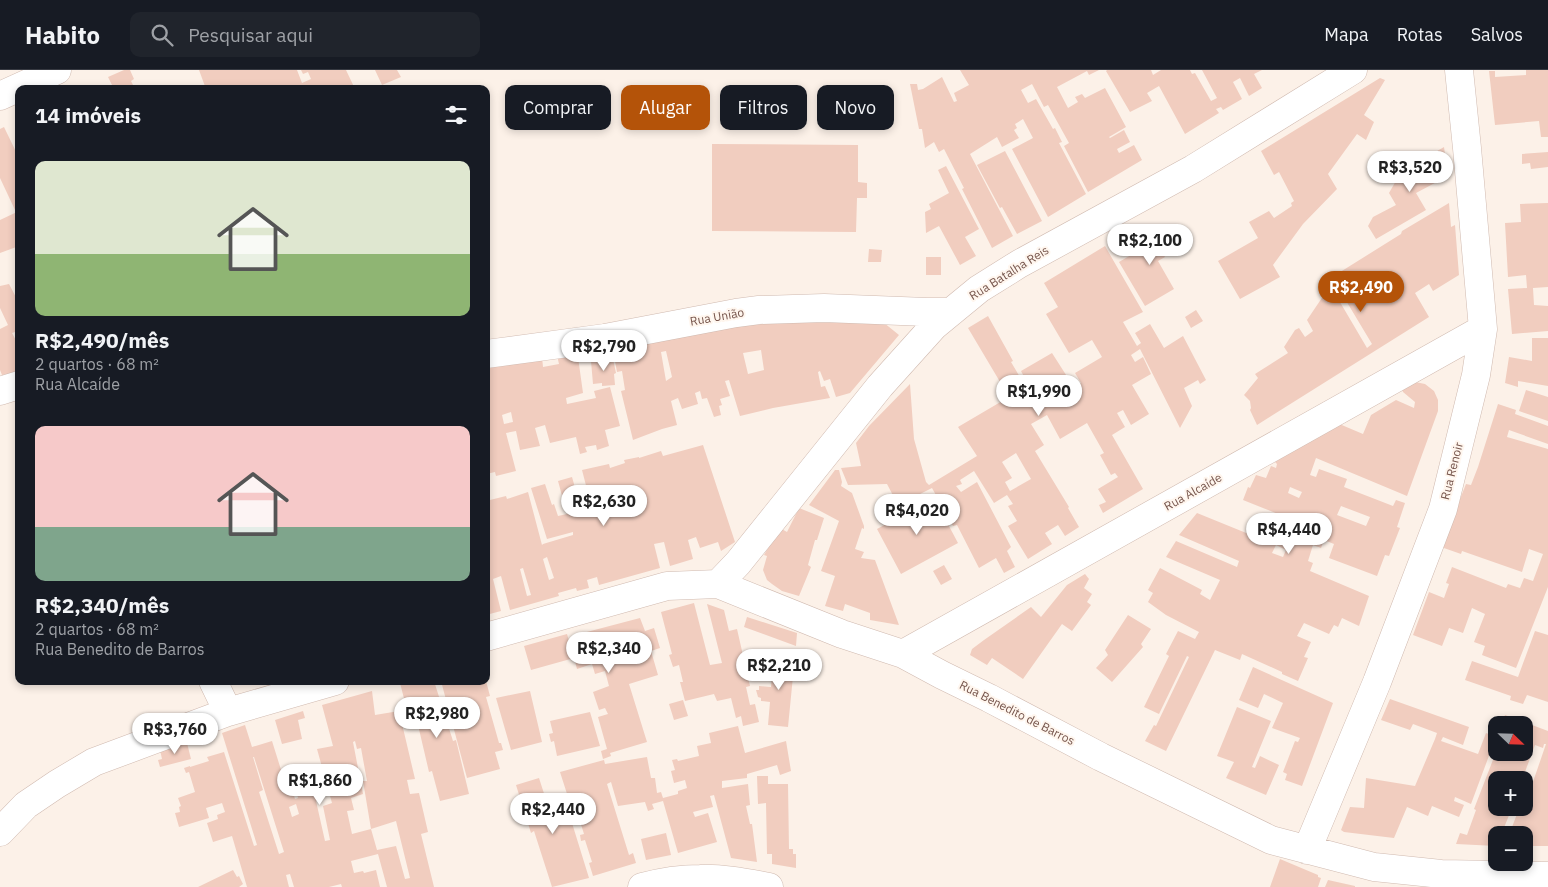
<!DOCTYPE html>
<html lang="pt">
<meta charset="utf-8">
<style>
body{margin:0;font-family:"IBM Plex Sans",sans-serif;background:#20242c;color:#f1f3f6;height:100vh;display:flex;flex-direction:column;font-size:19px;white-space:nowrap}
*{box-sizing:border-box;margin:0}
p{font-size:16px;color:#9ea1a6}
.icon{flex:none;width:28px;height:28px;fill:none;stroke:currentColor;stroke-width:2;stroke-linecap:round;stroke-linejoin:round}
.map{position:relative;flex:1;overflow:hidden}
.details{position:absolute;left:15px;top:15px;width:475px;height:600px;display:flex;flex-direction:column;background:#171b24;border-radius:10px;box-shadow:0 2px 8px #0003}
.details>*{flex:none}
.top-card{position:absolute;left:505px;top:15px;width:475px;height:45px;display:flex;gap:10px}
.needle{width:32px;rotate:113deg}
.tools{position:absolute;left:1488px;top:646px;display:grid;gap:10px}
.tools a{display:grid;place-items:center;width:45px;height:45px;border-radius:10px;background:#171b24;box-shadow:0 2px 8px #0003;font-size:25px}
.price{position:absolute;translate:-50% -42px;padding:0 11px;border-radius:18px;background:#fff;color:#222;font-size:16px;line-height:32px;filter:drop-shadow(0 1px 2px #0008)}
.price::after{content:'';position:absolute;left:50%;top:30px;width:15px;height:11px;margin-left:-8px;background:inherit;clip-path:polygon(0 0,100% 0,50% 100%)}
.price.active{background:#b45309;color:#fff}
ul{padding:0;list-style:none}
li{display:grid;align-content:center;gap:10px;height:265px;padding:0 20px}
li span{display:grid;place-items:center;height:155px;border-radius:10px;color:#555}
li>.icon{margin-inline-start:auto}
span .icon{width:90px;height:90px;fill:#fffc;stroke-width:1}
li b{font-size:21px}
h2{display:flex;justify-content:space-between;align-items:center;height:60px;padding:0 20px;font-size:21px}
.tag{padding:0 18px;border-radius:10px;background:#171b24;box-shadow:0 2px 8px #0003;font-size:18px;line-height:45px}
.tag.active{background:#b45309;color:#fff}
header{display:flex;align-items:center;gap:30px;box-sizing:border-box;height:70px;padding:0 25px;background:#171b24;border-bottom:1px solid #363941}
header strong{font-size:24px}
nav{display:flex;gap:28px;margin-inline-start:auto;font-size:18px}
.search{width:350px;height:45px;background:#20242c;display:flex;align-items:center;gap:12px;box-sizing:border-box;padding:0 18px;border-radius:10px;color:#9ea1a6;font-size:19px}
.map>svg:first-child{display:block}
</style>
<header>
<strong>Habito</strong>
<div class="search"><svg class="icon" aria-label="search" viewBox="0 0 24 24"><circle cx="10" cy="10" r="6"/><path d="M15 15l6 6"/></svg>Pesquisar aqui</div>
<nav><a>Mapa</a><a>Rotas</a><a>Salvos</a></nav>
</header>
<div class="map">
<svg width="1548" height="817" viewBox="0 0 1548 817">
<rect width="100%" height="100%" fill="#fcf1e8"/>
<path fill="#f1cdbf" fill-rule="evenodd" d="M124 0H130L134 9 131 11 135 19H114L108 7Z
M199 0H297L302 13 311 9 308 2 303 4 301 0H346L355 19H206Z
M375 0H397L401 7 382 15Z
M960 0H1099L1089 5 1087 1 1057 17 1068 38 1078 32 1075 27 1082 24 1085 28 1105 18 1126 57 1109 67 1110 68 1124 60 1130 72 1117 79 1119 83 1134 75 1142 90 1088 122 1064 76 1069 73 1048 35 1044 37 1032 14 1021 20 1028 33 1036 29 1053 59 1055 58 1062 72 1059 73 1086 124 1048 147 1012 79 1033 68 1023 49 1015 54 1017 58 1014 60 1019 68 1002 77 997 67 970 84 1013 166 992 178 962 119 964 118 944 79 939 82 934 72 925 78 922 59H919L910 14H917L918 20 923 19 942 7 954 32 957 31 954 23 969 15Z
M1107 0H1151L1153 5 1161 0H1190L1192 4 1195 3 1211 31 1217 28 1202 0H1262L1254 4 1262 18 1249 26 1240 8 1233 12 1242 29 1223 40 1221 37 1216 39 1219 43 1185 64 1159 16 1147 23 1152 31 1130 42 1106 1Z
M1526 0H1548V67H1541L1539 51 1495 55 1489 1H1495V7L1526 5Z
M1380 8 1385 10 1364 45 1374 52 1366 70 1357 64 1328 104 1337 119 1303 154 1273 195 1280 207 1240 229 1218 191 1258 168 1249 152 1269 141 1274 148 1292 136 1291 133 1294 131 1279 102 1274 105 1261 81Z
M4 57 19 88V138L15 140 0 108V59Z
M712 74 858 75V112L867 113V128H857L856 162 712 161Z
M1444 77 1448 106 1416 123 1426 140 1376 169 1368 156 1373 147 1396 135 1389 123 1401 102Z
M1005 81 1042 151 1017 164 1002 137 1000 138 977 95Z
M1548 82V97L1531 99 1530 93 1522 94V84Z
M946 96 979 159 965 167 976 186 960 195 939 156 926 163 925 142 931 139 929 134 949 123 938 100Z
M1449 133 1451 157 1455 155 1459 205 1433 221 1429 214 1415 223 1429 247 1257 355 1250 340 1251 338 1250 331 1244 325 1258 308 1255 304 1288 283 1284 277 1295 260 1299 258 1305 267 1313 261 1307 250 1334 210 1341 222 1348 218 1337 204 1401 164 1402 161ZM1388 219 1393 227 1386 231 1382 222ZM1342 224 1372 274 1367 278 1337 227Z
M1548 133V217L1533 218 1534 235 1548 236V261L1512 264 1508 219 1527 218 1526 205 1508 207 1505 153 1521 152 1520 134Z
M19 141V176L0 183V150Z
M1145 154 1150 162 1163 155 1176 177 1163 184 1165 187 1158 191 1174 219 1145 236 1119 192 1148 175 1149 177 1155 174 1150 164 1144 168 1138 158Z
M1105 176 1143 242 1123 252 1137 276 1141 273 1135 263 1150 254 1164 278 1183 266 1206 310 1200 314 1198 310 1184 318 1192 336 1180 358 1140 279 1131 285 1135 292 1143 287 1151 304 1132 315 1149 344 1131 355 1123 340 1117 343 1125 357 1112 365 1143 419 1103 443 1099 435 1106 432 1098 419 1118 407 1115 403 1111 405 1100 385 1104 383 1087 353 1060 369 1047 345 1040 349 1031 354 1044 375 1035 381 1069 437 1068 438 1079 457 1065 466 1058 455 1045 463 1052 474 1028 489 1008 456 1017 451 1008 436 1013 434 1007 425 994 433 974 401 960 410 962 414 956 416 961 422 977 412 1011 477 1007 481 1015 497 1004 503 996 488 979 498 957 455 953 456 932 418 898 435 887 414 848 415 841 398 861 396 856 373 869 356 910 314 914 369 926 412 929 415 977 386 958 357 1009 327 968 258 988 246 1013 291 1011 292 1030 324 1032 322 1021 301 1052 283 1068 308 1061 313 1066 322 1081 313 1075 303 1102 287 1092 270 1069 283 1046 244 1058 237 1044 213ZM1016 383 1031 409 1010 421 1005 412 1012 408 1002 392Z
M869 179 882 180 881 192H868Z
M926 187H941V205H926Z
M9 214 19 233V271L15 262 12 263 19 276V303L2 305 0 300V259L8 255 0 238V216Z
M1196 240 1203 251 1191 258 1185 247Z
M873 244 899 265 850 323 836 327 830 309 824 311 820 301 818 302 821 317 825 316 830 328 773 338 740 346 729 310 725 311 730 326 720 329 722 335 719 336 721 345 714 347 707 328 702 329 700 321 695 323 698 334 682 339 678 328 671 331 677 355 662 359 633 370 621 321 625 320 622 301 617 302 612 275 717 255ZM761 280 764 300 748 304 743 283ZM666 281 672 307 666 311 661 282Z
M1532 268H1548V316L1518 311V317L1505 313 1509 287 1532 291Z
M577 280 583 323 566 328 567 334 596 328 594 321 610 317 620 356 605 360 609 376 597 380 596 375 585 377 587 382 580 384 576 367 550 373 545 355 535 358 540 376 520 380 516 361 506 363 516 401 496 406 495 402 486 404V291L542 287 543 297 559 294 556 281ZM511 342 513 352 504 354 502 345Z
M613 289 616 303 614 304 615 315 602 316V313L593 314 591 291Z
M1415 312 1425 314 1434 321 1438 330V341L1407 426 1316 388 1310 405 1316 407 1319 399 1347 409 1344 417 1393 436 1396 430 1405 433 1397 457 1400 458 1389 486 1385 485 1377 506 1329 488 1334 474 1324 470 1321 478 1313 475 1308 491 1313 493 1310 501 1369 526 1359 556 1342 548 1338 557 1334 555 1329 564 1304 553 1297 566 1311 572 1304 587 1308 588 1298 611 1282 604V602L1242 584 1240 590 1215 580 1166 681 1145 671 1154 655 1156 656 1189 587 1187 586 1159 644 1144 637 1169 586 1166 584 1178 561 1195 569 1199 562 1166 545 1148 532 1153 523 1148 520 1160 498 1202 520 1200 524 1210 530 1220 510 1166 487 1176 471 1237 497 1239 491 1179 465 1197 443 1276 475 1280 464 1285 466 1288 458 1295 461 1298 452 1243 430 1248 417 1250 418 1256 405 1266 408 1271 396 1276 398 1277 394 1275 392 1293 379 1337 353 1363 364 1371 345 1396 330 1414 338 1415 332 1403 322 1401 316ZM1290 417 1302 422 1299 428 1288 423ZM1341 436 1370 447 1366 456 1337 445ZM1276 475 1286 480 1283 487 1272 483Z
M1526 320 1548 327V351L1519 341Z
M1498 334 1516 340 1515 344 1548 356V374L1509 360 1507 367 1548 379V517L1516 598 1482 585 1485 576 1474 572 1485 544 1472 538 1463 563 1449 558 1442 576 1413 565 1429 522 1444 528 1449 514 1446 513 1452 497 1506 518 1508 514 1520 518 1524 508 1533 511 1543 484 1529 479 1522 502 1462 481 1461 484 1441 477 1466 414 1471 415 1478 397Z
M703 375 735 472 721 481 718 472 700 478 696 467 688 470 693 489 670 496 664 472 654 474 660 498 599 515 597 507 587 510 589 518 577 521 576 518 558 523 559 526 510 540 501 506 493 509 501 541 486 545V431L506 426 507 429 528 422 542 475 543 474 573 465V462L547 469 531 418 545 414 552 435 554 434 558 446 567 444 558 411 572 407 580 435 590 431 582 400 609 394 610 398 625 393 624 390 639 387V388L661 381 663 386ZM547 487 554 508 549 510 543 489ZM523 498 531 525 527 526 520 499Z
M835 400H839L842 412 841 416 852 423 864 456V459L862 458 855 479 864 482 861 488 875 490 899 555 870 550V543L845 534 843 541 825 536 835 506 821 501 839 451 809 435Z
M934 428 958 473 901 504 877 459Z
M799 438 824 448 817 470H815L808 495 811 497 799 526 782 521 772 514 767 510 763 500 767 486 764 485 780 458 787 462Z
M944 495 952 509 941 515 933 501Z
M1085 504 1089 509 1084 518 1092 524 1087 532 1091 535 1072 561 1062 554 1023 609 992 588 987 595 970 585 972 579 984 570 1031 537 1041 547 1067 515Z
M694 533 710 595 722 593 707 534 724 540 729 561 737 559 750 616 746 617 750 635 755 634 759 652 743 656 741 646 736 648 731 628 717 631 714 624 685 631 680 612H683L679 595 673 597 669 585 672 584 661 542Z
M1128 545 1151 559 1141 574 1143 577 1112 612 1096 598 1108 585 1105 580Z
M747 547 797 563 796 576 744 557Z
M640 548 645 561 654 558 660 578 651 581 658 605 629 614 647 672 610 683 611 686 603 689 601 681 607 679 598 647 608 644 605 638 599 640 593 622 609 616 605 601 595 604 592 594 577 599 574 588 531 600 524 576 567 564 574 587 578 586 576 578 587 575 583 563Z
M1535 561 1548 565V632L1527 625 1523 634 1510 630 1511 626 1465 610 1472 591 1518 607Z
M774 584 795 586 788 657 768 655 770 632 761 631V628L758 627 756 620H759V616L771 617Z
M1253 597 1333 633 1302 716 1285 710 1287 704 1283 702 1295 671 1298 672 1300 668 1272 658 1283 633 1264 624 1258 638 1239 630Z
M406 611H434L453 671 456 670 469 724 440 731 432 701 429 702 418 655 424 653 420 637 407 640 400 613Z
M441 611H486L490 626 486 627 499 673H501L503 680 495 682 500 699 467 708Z
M372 621 375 645 399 641 415 709 407 710 410 724 419 723 428 762 421 764 434 817H387L378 784 351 791 354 803 363 801 364 803 376 800 380 817H342L341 814 329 817H294L290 804 286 805 289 817H247L232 766 213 772 207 753 218 749 217 745 225 742 222 733 206 738 209 748 179 757 175 743 180 742 179 737 181 736 178 728 195 722 189 702 186 703 184 698 190 696V697L209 691 207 687 224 682 254 776 257 775 222 663 245 655 252 677 272 671 287 719 292 718 295 729 298 728 296 720 319 714 322 730 316 731 325 771 330 770 323 736 332 733 317 679 333 676 322 635ZM355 671 357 679 361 678 367 711H363L371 759 396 751 410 808 405 809 396 776 377 780 371 759 352 764 347 741 354 740 351 728 363 724 353 672ZM253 687H254L284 782 279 784 259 722 263 720ZM296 734 299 744 292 747 289 737Z
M530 621 542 672 511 680 496 628Z
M1390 629 1469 657 1463 675 1443 667 1441 671 1478 684 1486 663 1496 667 1471 734 1455 727 1454 731 1464 735 1459 747 1432 736 1428 746 1407 737 1394 768 1344 762 1341 760 1350 737 1364 738 1366 708 1415 716 1435 669 1437 663 1413 654 1410 660 1381 650Z
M683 630 688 646 674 650 669 634Z
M1237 637 1271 651 1252 697 1255 698 1260 686 1279 695 1266 725 1226 708 1234 692 1217 686Z
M303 641 305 648 298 650 302 669 282 674 275 650Z
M590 642 600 676 557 686 554 671 551 672 549 664 553 663 550 651Z
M1505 645 1548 661V776H1524V765H1509L1517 744 1520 745 1524 738 1546 674H1544L1543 678 1535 675 1522 710H1496V738H1512L1501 765H1496V776L1456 774 1460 763 1467 765 1476 740 1474 739 1496 682H1524V655H1501Z
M738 656 745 683 786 671 791 701 780 705 777 695 747 704V708L722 711V718L748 714 750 735 746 736 750 754H752L757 792 731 788 714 725 710 726 713 737 693 742 695 747 708 743 717 772 678 783 663 731 652 734 654 739 648 741 645 732 618 736 611 712 607 714 629 785 633 783 636 793 593 806 589 793 592 792 585 770 581 771 580 765 584 764 572 726 568 727 560 702 604 690 605 694 647 687 651 708H655L657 723 661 722 663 728 678 724V721L687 718 685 710 674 713 671 701 675 700 672 690 677 689 678 691 699 686 697 676 711 673 709 663Z
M187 673 191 689 160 697 158 690 162 689 160 680Z
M757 706H768V714H788L789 779H793V784H796V798L772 794V784H767L766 733 758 734Z
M539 708 549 739 569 733 575 752 572 753 589 808 552 817 534 761 531 763 516 715Z
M666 763 671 785 646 790 641 769Z
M1280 789 1318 805V807L1321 808 1318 817H1270Z
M233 800 237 807 239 806 243 814 239 817H198Z
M1328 810 1355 816V817H1325Z"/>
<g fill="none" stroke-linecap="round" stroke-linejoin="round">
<defs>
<path id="minor" d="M0 26 57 0
M486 284 605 268 736 243 759 240 824 238 927 242H951
M0 321 19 315
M718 514 738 493 880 316 934 256 951 242 979 219 1019 194 1193 99 1353 0
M486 567 667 516 718 514 842 564 903 584 942 605 989 628 1101 687 1271 770 1374 797 1441 804 1548 806
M903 584 1483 259
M213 611 228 642
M0 762 26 735 57 714 94 692 228 642 335 611
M1307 780 1377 612 1443 439 1476 305 1483 259 1467 78 1459 0
M642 817C661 812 680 809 700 809 723 808 747 813 769 817"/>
</defs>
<use href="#minor" stroke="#d0bab0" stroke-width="29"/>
<use href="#minor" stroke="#fff" stroke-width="28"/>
</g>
<g text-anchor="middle" stroke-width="4" stroke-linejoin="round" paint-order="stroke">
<g font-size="12" fill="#76554c" stroke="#fff6ee">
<text transform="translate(1009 203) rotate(-32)" y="4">Rua Batalha Reis</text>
<text transform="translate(717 247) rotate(-10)" y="4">Rua União</text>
<text transform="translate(1452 401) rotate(-76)" y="4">Rua Renoir</text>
<text transform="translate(1193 422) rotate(-29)" y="4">Rua Alcaíde</text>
<text transform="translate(1017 643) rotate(27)" y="4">Rua Benedito de Barros</text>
</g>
</g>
</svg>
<div class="tools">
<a><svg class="needle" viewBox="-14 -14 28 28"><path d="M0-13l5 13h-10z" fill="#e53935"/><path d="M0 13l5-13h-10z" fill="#9ea1a6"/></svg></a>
<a>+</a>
<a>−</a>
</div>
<b class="price" style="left:1410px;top:123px">R$3,520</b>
<b class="price" style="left:1150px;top:196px">R$2,100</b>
<b class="price active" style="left:1361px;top:243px">R$2,490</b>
<b class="price" style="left:604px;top:302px">R$2,790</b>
<b class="price" style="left:1039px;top:347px">R$1,990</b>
<b class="price" style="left:604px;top:457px">R$2,630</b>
<b class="price" style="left:917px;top:466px">R$4,020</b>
<b class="price" style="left:1289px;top:485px">R$4,440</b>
<b class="price" style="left:609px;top:604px">R$2,340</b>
<b class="price" style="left:779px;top:621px">R$2,210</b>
<b class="price" style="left:437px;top:669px">R$2,980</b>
<b class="price" style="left:175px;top:685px">R$3,760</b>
<b class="price" style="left:320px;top:736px">R$1,860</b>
<b class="price" style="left:553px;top:765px">R$2,440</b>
<div class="top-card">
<a class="tag">Comprar</a>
<a class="tag active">Alugar</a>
<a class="tag">Filtros</a>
<a class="tag">Novo</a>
</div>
<section class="details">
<h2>14 imóveis<svg class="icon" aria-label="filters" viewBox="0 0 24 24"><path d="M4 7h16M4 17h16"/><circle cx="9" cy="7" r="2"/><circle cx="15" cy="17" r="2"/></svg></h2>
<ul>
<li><span style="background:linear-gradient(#dfe7d0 60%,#8fb573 0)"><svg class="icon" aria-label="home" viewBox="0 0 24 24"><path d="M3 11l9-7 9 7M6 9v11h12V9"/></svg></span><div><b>R$2,490/mês</b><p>2 quartos · 68 m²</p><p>Rua Alcaíde</p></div></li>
<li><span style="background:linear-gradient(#f6c9c9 65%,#7fa58c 0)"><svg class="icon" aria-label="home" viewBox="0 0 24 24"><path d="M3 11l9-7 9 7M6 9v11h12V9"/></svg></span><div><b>R$2,340/mês</b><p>2 quartos · 68 m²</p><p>Rua Benedito de Barros</p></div></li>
</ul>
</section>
</div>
